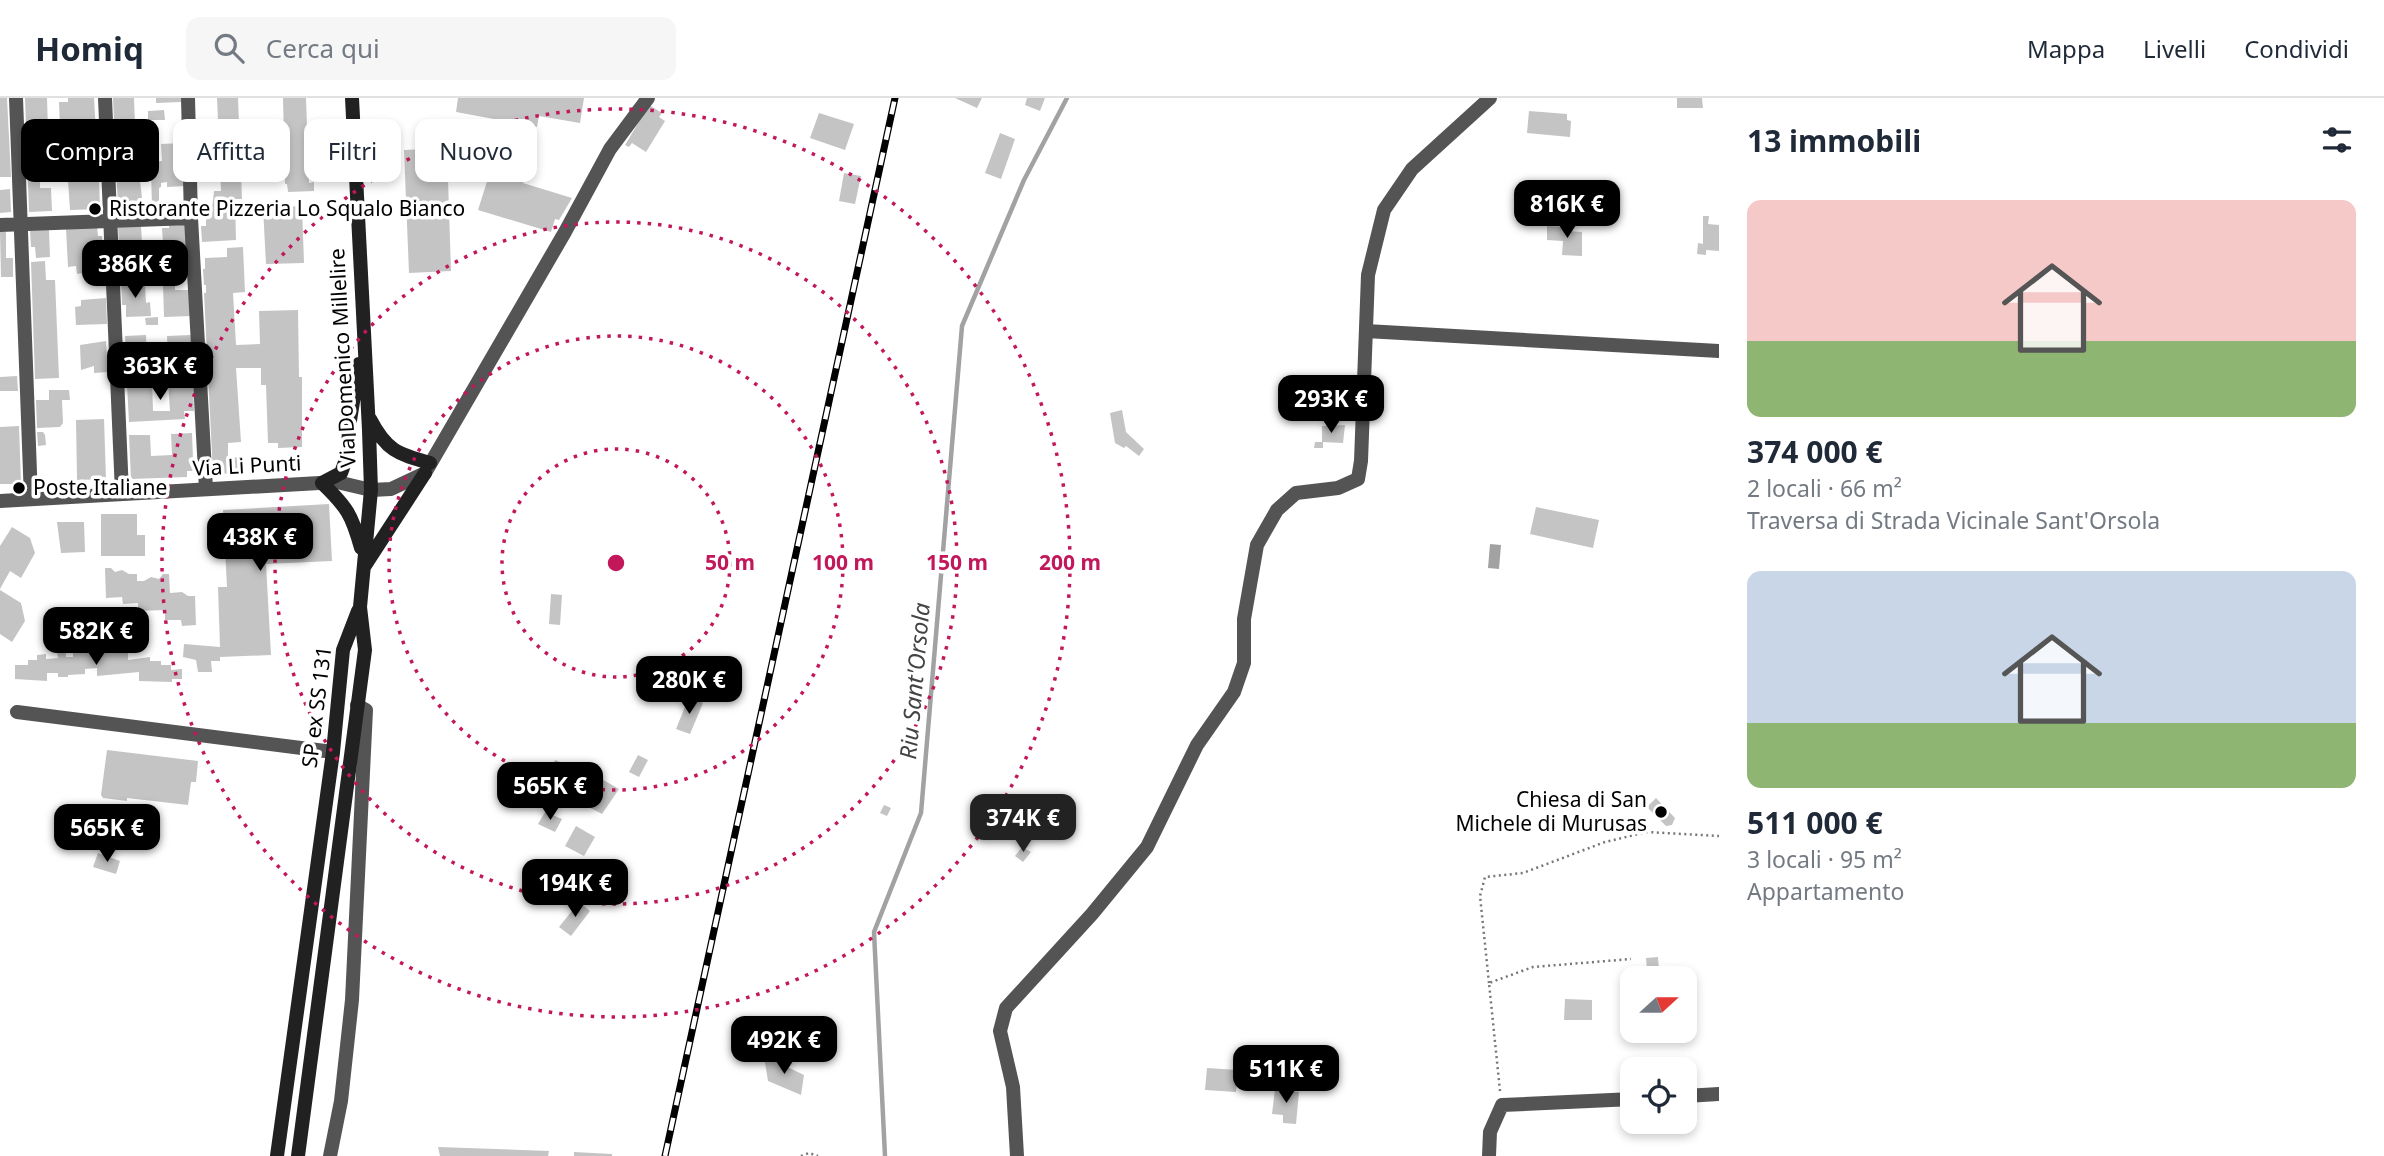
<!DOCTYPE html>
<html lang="it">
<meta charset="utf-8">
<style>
body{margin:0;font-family:"Noto Sans",sans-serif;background:#f6f6f7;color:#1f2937;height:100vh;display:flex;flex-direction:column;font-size:26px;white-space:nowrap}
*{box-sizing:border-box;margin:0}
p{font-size:23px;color:#747a83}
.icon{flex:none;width:38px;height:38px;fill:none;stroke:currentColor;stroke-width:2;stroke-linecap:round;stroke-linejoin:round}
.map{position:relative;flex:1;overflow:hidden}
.drawer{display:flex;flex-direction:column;background:#fff;width:665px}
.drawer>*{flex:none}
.hud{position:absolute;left:21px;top:21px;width:665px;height:63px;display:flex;gap:14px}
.needle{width:46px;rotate:69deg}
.tools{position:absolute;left:1620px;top:868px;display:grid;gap:14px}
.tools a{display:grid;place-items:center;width:77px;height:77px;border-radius:14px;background:#fff;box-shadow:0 4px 10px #0003;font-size:35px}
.price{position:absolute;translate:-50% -60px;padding:0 16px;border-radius:14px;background:#000;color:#fff;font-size:23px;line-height:46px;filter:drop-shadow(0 2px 4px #0008)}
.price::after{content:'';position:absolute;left:50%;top:42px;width:21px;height:16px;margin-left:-10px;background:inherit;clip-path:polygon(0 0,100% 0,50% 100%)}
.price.on{background:#222;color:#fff}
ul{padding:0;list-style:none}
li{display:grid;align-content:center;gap:14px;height:371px;padding:0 28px}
li span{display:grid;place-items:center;height:217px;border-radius:14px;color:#555}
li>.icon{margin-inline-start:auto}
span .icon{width:126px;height:126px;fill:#fffc;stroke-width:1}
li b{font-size:30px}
h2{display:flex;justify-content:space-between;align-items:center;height:84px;padding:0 28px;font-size:30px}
.chip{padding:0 24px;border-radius:14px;background:#fff;box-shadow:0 4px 10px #0003;font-size:24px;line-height:63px}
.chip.on{background:#000;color:#fff}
header{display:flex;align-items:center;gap:42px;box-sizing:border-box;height:98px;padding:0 35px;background:#fff;border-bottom:2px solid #e0e1e3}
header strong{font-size:33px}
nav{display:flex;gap:38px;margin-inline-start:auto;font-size:24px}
.search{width:490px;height:63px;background:#f6f6f7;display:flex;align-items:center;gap:18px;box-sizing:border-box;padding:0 24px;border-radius:14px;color:#747a83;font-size:26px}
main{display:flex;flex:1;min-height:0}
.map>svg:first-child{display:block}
</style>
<header>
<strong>Homiq</strong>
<div class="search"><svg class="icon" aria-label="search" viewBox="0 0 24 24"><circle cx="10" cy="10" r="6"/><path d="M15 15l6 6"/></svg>Cerca qui</div>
<nav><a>Mappa</a><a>Livelli</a><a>Condividi</a></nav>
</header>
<main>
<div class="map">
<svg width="1719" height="1058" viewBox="0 0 1719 1058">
<rect width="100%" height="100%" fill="#fff"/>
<path fill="#a2a2a2" d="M1490 446 1501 447 1499 471 1488 470Z"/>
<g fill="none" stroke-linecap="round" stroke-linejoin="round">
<path stroke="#a2a2a2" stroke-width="4.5" d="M885 1058 874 834 921 715 962 228 1024 82 1067 0"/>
</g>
<path fill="#c4c4c4" d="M0 0H7L11 79H0Z
M25 0H47L48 33H59L61 66 70 65 69 39H88L92 65H73L74 78 62 79V82L54 83V70L40 71V90H51L52 113 29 114Z
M68 0H94L96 35 85 36 84 22 65 23 66 30H60L59 4H68Z
M113 0H134L135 26 139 25 141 50H130L131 59 140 62 139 50 149 49 150 64 162 63 161 46 183 45 185 88 167 89V84L161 85V89L159 90V108L152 109 151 73 139 74 143 108 118 109Z
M156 0H181V4L156 5Z
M217 0H238L242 101H235L236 142 202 144 201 128H206V111H212L214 93H221Z
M283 0H306L309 85 314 84V93L288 94 287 86H285Z
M458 0H584L580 25 539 18 537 29 456 14Z
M955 0H982L977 10Z
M1027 0H1045L1040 13 1025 7Z
M1677 0H1702L1703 10H1677Z
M649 7 662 15 659 19 665 23 646 54 632 45 629 49 625 47Z
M164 12 165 22H148V13Z
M1529 13 1567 16V22L1571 23 1570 39 1527 35Z
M819 15 854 26 845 52 810 40Z
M1000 35 1015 41 1001 81 985 75Z
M447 50 451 173 409 175 404 52Z
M490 74 524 83 523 85 572 100 559 122 555 121 551 134 478 112Z
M844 75 861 78 855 106 839 103Z
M99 82 100 111 70 112 68 83Z
M10 91 11 114 0 115V92Z
M302 108 304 165 266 166 263 110Z
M1703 118H1709L1708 126 1719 127V153L1706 152V157L1697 156 1698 145 1703 146Z
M186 124 188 168 171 169V164H163L162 149H171V145H163L162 130H169V125Z
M141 127 143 166 120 167 118 128Z
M97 128 98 138H102L104 172 77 176 76 168 68 169 66 130Z
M1547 128 1568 129 1567 133 1582 134V158L1562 157 1563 143 1547 142Z
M30 132H49L50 159 36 160 35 149H31Z
M0 134H6V160H13V179H1Z
M243 149 245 194 233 195 236 247 260 246 259 213 298 212 299 279H302V349L278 350V345H268L266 287H261V270H236L241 344 228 345V360L242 359V369H246V375L213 376 204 195H206V187H204L203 171H205V160L227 159V150Z
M45 163 46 182H55L59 280 35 281 31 164Z
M133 182V187L145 186 146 205 150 204 151 218 126 219V207H122L121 183Z
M163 187H175V192H190L191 218 164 219Z
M106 200 107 226 76 227 75 209 81 208V202Z
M158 219V227H146L145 220Z
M146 237 147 265 127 267 125 238Z
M191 237 192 258H183V264H168L167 238Z
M106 243 108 274 94 275V268L81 272 80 247Z
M17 278 18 293H0V279Z
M183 282V285L193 284 194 313H184L185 321 129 324 127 287 152 283 153 313H170L168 283Z
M49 292H69L70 302H62L63 325 60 329 37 330 36 302H49Z
M1122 312 1126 334 1144 351 1139 358 1126 348 1124 350 1115 345 1110 315Z
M104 321 106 381 77 382 76 322Z
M1345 327 1343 345 1323 344V350H1314L1315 344H1322V328Z
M19 328 21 386H0V329Z
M37 334H43L45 337 46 347 38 348Z
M192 335 193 361H197L198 373H187V379L131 381 129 337H150L151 358 172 357 171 336Z
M329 406 332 463 266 466 271 557 220 559V563H211L212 574H198L196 562 183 559 184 546 220 549 218 489H227L223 412Z
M1536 409 1599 422 1593 450 1530 436Z
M101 416H137V437H145V458H101Z
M57 424H84L85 454 61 455Z
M12 429 30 440 35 455 21 480 10 473 0 491V448Z
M105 470H111L115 474 122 472 129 476H137V483H144L151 479 159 481 163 476H169L170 495 182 494 188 498H195L196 527 182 528 181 522H165V512L138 513V505L123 506 122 499 106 500Z
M0 492 21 505 25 523 12 544 0 536Z
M551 496 562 497 560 527 549 526Z
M95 528 102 529 101 538 89 537V531L94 532Z
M85 551V555L128 554V562L150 559V563H161V567H171V572L182 571V581H172V584L139 583V574L97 578V570L85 571V576L68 577V579H58V575H47V583L15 581V567H28V562H37V557L46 556V561L58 560 57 554H66V559H73V552Z
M689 599 703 605 690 636 676 631Z
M107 652 198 663 196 684H191L188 707 127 700V703L103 700 101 697Z
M638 657 648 662 639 679 629 674Z
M555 662 565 666 562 674 552 669Z
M600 680 619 691 602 716 575 702 580 692 590 697Z
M1656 700 1675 720 1672 727 1666 728 1647 709Z
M884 707 891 710 887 718 880 715Z
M545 714 562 721 555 734 538 726Z
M576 728 595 739 584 758 565 748Z
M1022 749 1031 754 1023 764 1015 758Z
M98 755 120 763 116 776 93 769Z
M579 804 590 813 571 838 559 829Z
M1658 859 1659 871 1647 872 1646 860Z
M1565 901 1592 902V922H1564Z
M764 958 804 977 801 997 768 983Z
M1207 970 1238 972 1236 994 1205 992Z
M1275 991 1299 994 1296 1026 1283 1025V1017L1272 1016Z
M438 1049 549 1053 548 1058H440Z
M574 1054 612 1056V1058H574Z"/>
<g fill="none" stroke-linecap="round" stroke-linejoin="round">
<path stroke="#767676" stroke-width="2.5" stroke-dasharray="2 3.5" stroke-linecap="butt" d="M1489 885 1480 798 1485 779 1523 775 1605 744 1647 734 1719 738
M1500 993 1489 885 1533 869 1631 861
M801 1058 809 1055 818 1058"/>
<path stroke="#545454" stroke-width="14" d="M16 0 31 401
M105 0 122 395
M188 0 191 120 206 391
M0 127 191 120
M1366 233 1719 253
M371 392 391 391 425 375 565 134 610 51 648 0
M17 614 333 654
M1685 998 1719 996
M330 1058 341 1003 352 902 366 612 357 607
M1017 1058 1013 989 1000 933 1006 910 1092 816 1147 749 1197 647 1234 594 1244 565V521L1257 447 1277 412 1296 395 1338 390 1358 381 1361 363 1368 177 1384 112 1412 71 1490 0
M1489 1058 1490 1034 1502 1007 1633 1001"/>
<path stroke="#545454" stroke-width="14" d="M0 403 337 384 371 392"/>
<path stroke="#212121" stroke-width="14" d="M359 266 349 329 348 356 341 375 322 385C347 409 352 417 361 450
M370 321C386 352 397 356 430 365
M364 469 425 375
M277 1058 333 654 343 552 358 513
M298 1058 365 552 360 509 371 392 369 332 352 0"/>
<defs>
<path id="rail" d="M665 1058 895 0"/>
</defs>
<use href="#rail" stroke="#000" stroke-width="7"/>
<use href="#rail" stroke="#fff" stroke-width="4.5" stroke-dasharray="13" stroke-linecap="butt"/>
</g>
<g fill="none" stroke="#c2185b" stroke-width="3.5" stroke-dasharray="3.5 7">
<circle cx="616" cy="465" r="114"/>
<circle cx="616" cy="465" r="227"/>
<circle cx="616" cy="465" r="341"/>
<circle cx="616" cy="465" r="454"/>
</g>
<g fill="#000" stroke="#fff" stroke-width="2.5">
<circle cx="95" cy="111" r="7"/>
<circle cx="19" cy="390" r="7"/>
<circle cx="1661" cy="714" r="7"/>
</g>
<g text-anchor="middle" stroke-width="7" stroke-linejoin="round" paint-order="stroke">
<g font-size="21" fill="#000" stroke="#fff" text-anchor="start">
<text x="109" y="118">Ristorante Pizzeria Lo Squalo Bianco</text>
<text x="33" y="397">Poste Italiane</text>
<text x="1647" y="709" text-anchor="end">Chiesa di San<tspan x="1647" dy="24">Michele di Murusas</tspan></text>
</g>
<g font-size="21" fill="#000" stroke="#fff">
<text transform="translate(343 260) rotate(-93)" y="7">Via Domenico Millelire</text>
<text transform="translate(247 368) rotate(-3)" y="7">Via Li Punti</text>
<text transform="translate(317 609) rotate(-83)" y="7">SP ex SS 131</text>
</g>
<g font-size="23" font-style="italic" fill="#434343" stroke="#fff">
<text transform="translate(915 583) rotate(-85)" y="8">Riu Sant'Orsola</text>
</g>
</g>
<circle cx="616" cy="465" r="10" fill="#c2185b" stroke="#fff" stroke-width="3.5"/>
<g font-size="21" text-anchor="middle" font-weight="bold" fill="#c2185b" stroke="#fff" stroke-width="7" stroke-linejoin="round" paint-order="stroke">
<text x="730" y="472">50 m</text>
<text x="843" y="472">100 m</text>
<text x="957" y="472">150 m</text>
<text x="1070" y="472">200 m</text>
</g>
</svg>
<div class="tools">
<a><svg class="needle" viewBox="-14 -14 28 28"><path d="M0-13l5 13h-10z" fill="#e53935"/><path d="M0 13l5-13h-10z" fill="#747a83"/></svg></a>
<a><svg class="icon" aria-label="locate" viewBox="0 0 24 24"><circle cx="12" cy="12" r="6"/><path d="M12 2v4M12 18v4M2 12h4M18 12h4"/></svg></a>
</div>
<b class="price" style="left:1567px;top:142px">816K €</b>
<b class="price" style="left:135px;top:202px">386K €</b>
<b class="price" style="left:160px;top:304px">363K €</b>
<b class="price" style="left:1331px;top:337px">293K €</b>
<b class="price" style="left:260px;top:475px">438K €</b>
<b class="price" style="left:96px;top:569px">582K €</b>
<b class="price" style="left:689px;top:618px">280K €</b>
<b class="price" style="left:550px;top:724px">565K €</b>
<b class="price on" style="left:1023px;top:756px">374K €</b>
<b class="price" style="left:107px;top:766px">565K €</b>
<b class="price" style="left:575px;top:821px">194K €</b>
<b class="price" style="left:784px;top:978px">492K €</b>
<b class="price" style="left:1286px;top:1007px">511K €</b>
<div class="hud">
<a class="chip on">Compra</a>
<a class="chip">Affitta</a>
<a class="chip">Filtri</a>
<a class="chip">Nuovo</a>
</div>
</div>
<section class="drawer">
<h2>13 immobili<svg class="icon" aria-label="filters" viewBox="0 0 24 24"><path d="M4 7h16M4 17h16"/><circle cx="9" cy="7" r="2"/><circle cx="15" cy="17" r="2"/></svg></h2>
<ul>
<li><span style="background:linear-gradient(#f6c9c9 65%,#8fb573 0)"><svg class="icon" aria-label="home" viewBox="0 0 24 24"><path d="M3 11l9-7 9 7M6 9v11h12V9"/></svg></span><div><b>374 000 €</b><p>2 locali · 66 m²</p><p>Traversa di Strada Vicinale Sant'Orsola</p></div></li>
<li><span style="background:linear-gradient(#c9d6e8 70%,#8fb573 0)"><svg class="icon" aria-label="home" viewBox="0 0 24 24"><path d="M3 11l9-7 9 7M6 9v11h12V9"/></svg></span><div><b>511 000 €</b><p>3 locali · 95 m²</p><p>Appartamento</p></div></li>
</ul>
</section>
</main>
